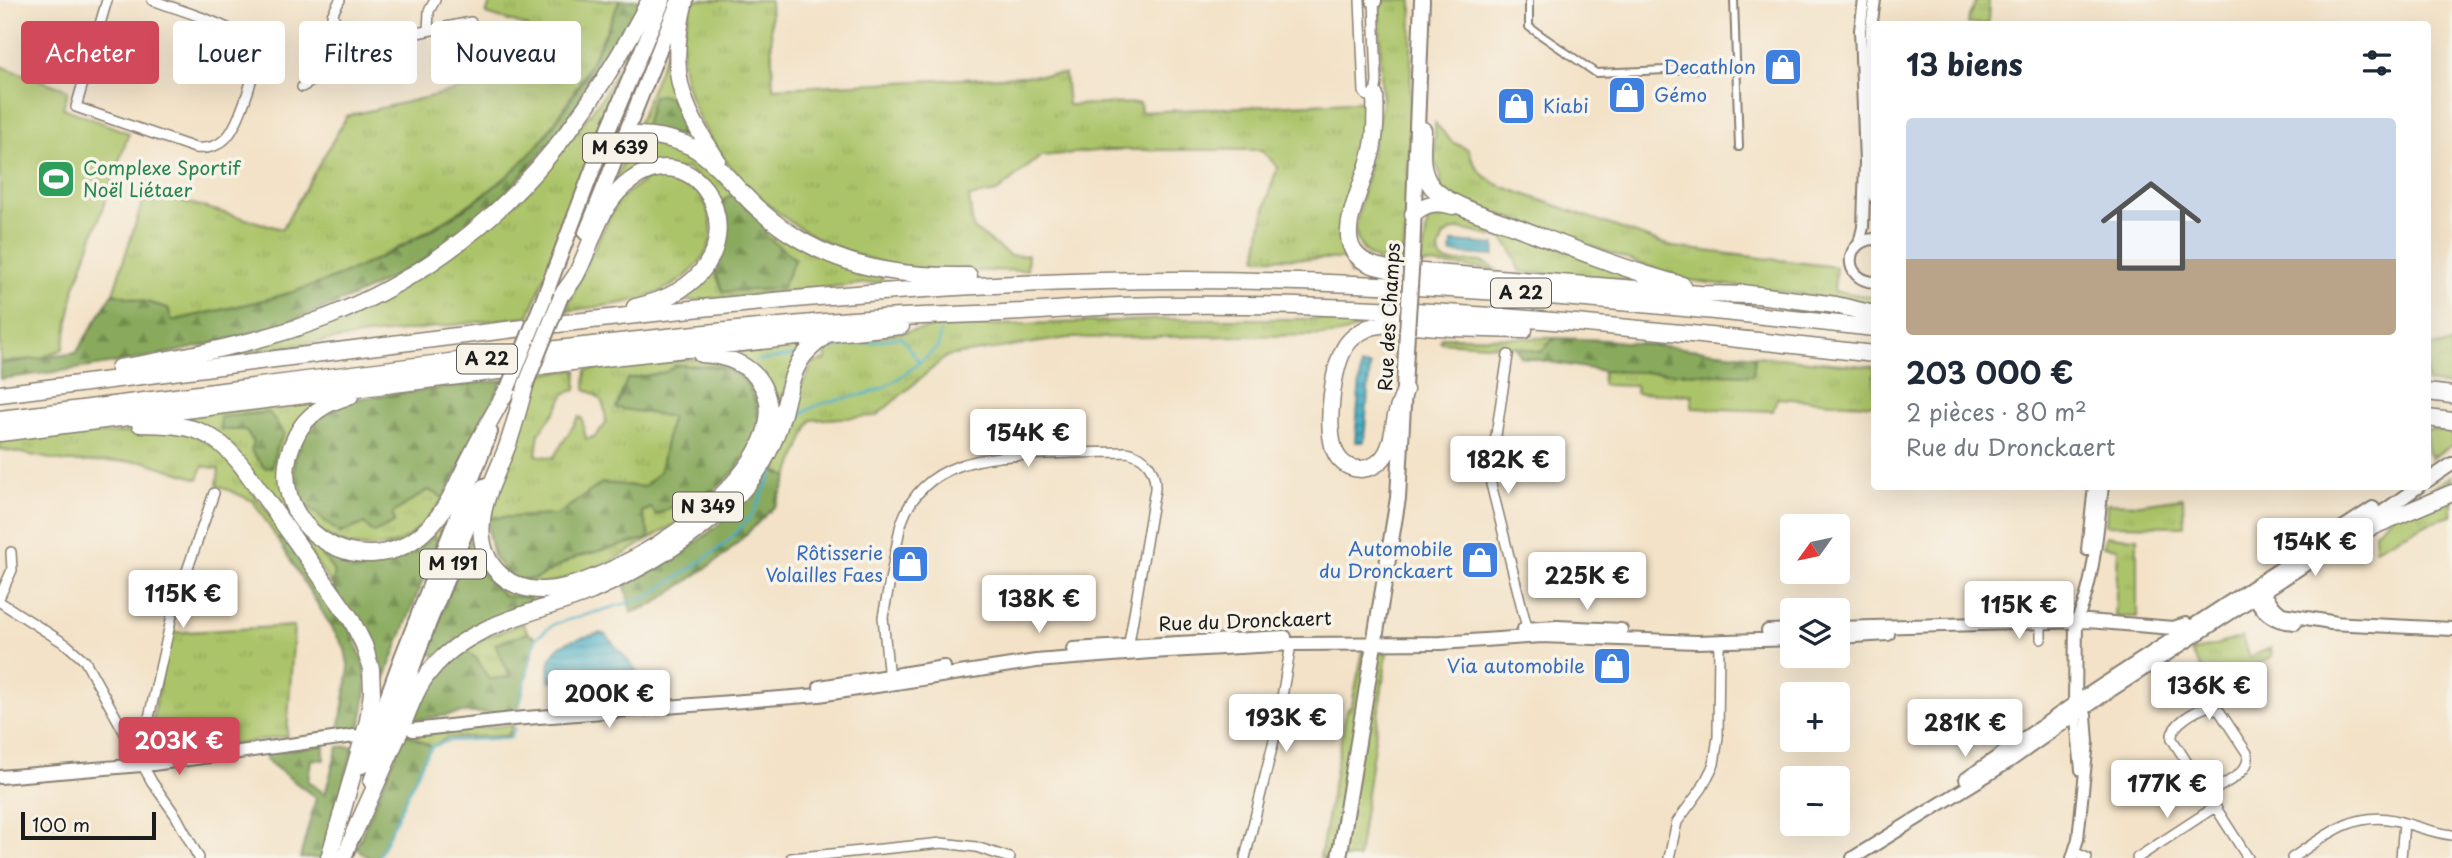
<!DOCTYPE html>
<html lang="fr">
<meta charset="utf-8">
<style>
body{margin:0;font-family:"Playpen Sans",sans-serif;background:#f2f2f3;color:#1f2937;height:100vh;display:flex;flex-direction:column;font-size:26px;white-space:nowrap}
*{box-sizing:border-box;margin:0}
p{font-size:23px;color:#747a83}
.icon{flex:none;width:38px;height:38px;fill:none;stroke:currentColor;stroke-width:2;stroke-linecap:round;stroke-linejoin:round}
.map{position:relative;flex:1;overflow:hidden}
.drawer{position:absolute;left:1871px;top:21px;width:560px;height:469px;display:flex;flex-direction:column;background:#fff;border-radius:7px;box-shadow:0 7px 28px #0002}
.drawer>*{flex:none}
.hud{position:absolute;left:21px;top:21px;width:665px;height:63px;display:flex;gap:14px}
.needle{width:46px;rotate:237deg}
.tools{position:absolute;left:1780px;top:514px;display:grid;gap:14px}
.tools a{display:grid;place-items:center;width:70px;height:70px;border-radius:7px;background:#fff;box-shadow:0 7px 28px #0002;font-size:35px}
.scale{position:absolute;left:21px;bottom:18px;width:135px;box-sizing:border-box;padding-left:7px;border:4px solid #1c1c1c;border-top:0;font-size:19px;line-height:24px;white-space:nowrap;color:#1c1c1c;-webkit-text-stroke:5px #f7f3e8;paint-order:stroke}
.price{position:absolute;translate:-50% -60px;padding:0 16px;border-radius:7px;background:#fff;color:#222;font-size:23px;line-height:46px;filter:drop-shadow(0 2px 4px #0008)}
.price::after{content:'';position:absolute;left:50%;top:42px;width:21px;height:16px;margin-left:-10px;background:inherit;clip-path:polygon(0 0,100% 0,50% 100%)}
.price.current{background:#d1495b;color:#fff}
ul{padding:0;list-style:none}
li{display:grid;align-content:center;gap:14px;height:371px;padding:0 35px}
li span{display:grid;place-items:center;height:217px;border-radius:7px;color:#555}
li>.icon{margin-inline-start:auto}
span .icon{width:126px;height:126px;fill:#fffc;stroke-width:1}
li b{font-size:30px}
h2{display:flex;justify-content:space-between;align-items:center;height:84px;padding:0 35px;font-size:30px}
.pill{padding:0 24px;border-radius:7px;background:#fff;box-shadow:0 7px 28px #0002;font-size:24px;line-height:63px}
.pill.current{background:#d1495b;color:#fff}
.map>svg:first-child{display:block}
</style>
<div class="map">
<svg width="2452" height="858" viewBox="0 0 2452 858">
<defs>
<pattern id="grass-tufts" width="24" height="20" patternUnits="userSpaceOnUse" patternTransform="scale(1.75)"><rect width="24" height="20" fill="#acc469"/><path d="M3 7l-1-3M5 7V3M7 7l1-3M15 17l-1-3M17 17v-4M19 17l1-3" fill="none" stroke="#93a85a"/></pattern>
<pattern id="forest-firs" width="22" height="20" patternUnits="userSpaceOnUse" patternTransform="scale(1.75)"><rect width="22" height="20" fill="#89aa5d"/><path d="M5 1l3.5 6h-7zM16 11l3.5 6h-7z" fill="#6f8a4c"/></pattern>
<pattern id="water-rules" width="6" height="5" patternUnits="userSpaceOnUse" patternTransform="scale(1.75)"><rect width="6" height="5" fill="#47afc6"/><path d="M0 2.5h6" fill="none" stroke="#3a8ea0"/></pattern>
</defs>
<rect width="100%" height="100%" fill="#f7f3e8"/>
<filter id="ink" filterUnits="userSpaceOnUse"><feTurbulence type="fractalNoise" baseFrequency=".0143" numOctaves="2"/><feDisplacementMap in="SourceGraphic" scale="14" xChannelSelector="R" yChannelSelector="G"/><feConvolveMatrix kernelMatrix="1 2 1 2 8 2 1 2 1" color-interpolation-filters="sRGB"/></filter>
<filter id="wash" filterUnits="userSpaceOnUse"><feTurbulence type="fractalNoise" baseFrequency=".00686" numOctaves="4" result="noise"/><feDisplacementMap in="SourceGraphic" scale="28" xChannelSelector="R" yChannelSelector="G"/><feGaussianBlur stdDeviation="1.57" result="paint"/><feColorMatrix in="noise" values="0 0 0 0 0 0 0 0 0 0 0 0 0 0 0 0 0 1.4 0 .05"/><feComposite in="paint" operator="in"/></filter>
<g filter="url(#wash)">
<rect width="100%" height="100%" fill="#f3e2c7"/>
<path fill="url(#grass-tufts)" stroke="#647042" stroke-width="2" fill-rule="evenodd" d="M491 0H620C597 54 570 106 532 152 513 175 487 192 462 209 411 243 355 273 296 291 255 304 212 311 171 321L168 308 113 293 146 191 282 229 347 116 510 78 529 27 486 14Z
M694 0H770L773 88 1065 74 1068 105 1140 103 1141 112 1372 101 1371 135 1343 236 1382 276 1350 274 1347 259 1257 258C1260 225 1266 197 1278 167L1261 150H1108L1041 156 997 192 969 197 973 228 1010 256 1028 255 1027 270C987 270 937 275 899 267 862 258 826 246 795 225 738 187 677 114 682 41 683 27 689 13 694 0Z
M1379 0H1411L1412 2 1410 130 1404 263C1379 265 1359 256 1355 230L1382 101Z
M1977 0H1989L1988 24H1968L1969 16Z
M642 26 645 27 529 316 360 336 226 355 333 321 518 201 547 169 601 99Z
M669 45 685 122 694 139 693 141 681 136 653 96 644 130 636 129Z
M1435 123 1452 142 1469 150C1475 170 1483 177 1501 186L1673 247 1836 267 1834 291 1874 297V308L1845 300 1687 280 1455 198 1440 188 1441 175 1434 161Z
M631 140 670 145 700 158 733 194 720 203 712 189 686 168 613 187Z
M660 176C665 176 672 175 676 177 703 184 719 223 708 248 702 263 685 279 671 286 640 304 601 306 566 311L590 255 619 199 644 180Z
M1429 209H1450L1660 283 1520 272 1511 249 1503 239 1460 229 1451 231 1444 236C1425 275 1466 258 1481 262 1487 263 1493 267 1497 270L1429 264 1418 265 1423 252 1429 212 1433 213Z
M762 221 883 277 880 282 668 303 667 300 712 264 795 259 765 236Z
M1177 319H1364V324L1348 332 1334 335 1068 338 947 356 876 416 811 420 788 477 775 472 796 426 788 422 796 388 801 387 813 363 826 360 825 345 935 327Z
M1441 337 1555 338 1540 352 1516 347 1440 342Z
M805 341 775 413C772 379 753 371 729 351Z
M2452 344V385L2427 382V347Z
M1755 356 1874 367V405L1777 398 1773 411 1692 408V395L1636 393V386L1602 385 1603 371 1753 375Z
M686 359C716 360 749 365 761 397 764 406 761 421 761 431L756 401 742 376 719 366 676 365 666 372 627 379 671 417 660 471 644 487 602 483 558 515 488 518 498 485 541 373 577 370 576 390 565 393 557 409 539 433 536 455 553 458 579 417 582 418 586 439 594 437 606 424C605 404 604 398 585 389L586 370Z
M311 400 313 409 293 515 364 560 446 517 448 518 436 546V538L433 537C397 569 365 572 321 553L335 573 332 585 251 471 184 421V416ZM245 430 284 434 276 447 272 467Z
M2427 429 2452 431V445L2430 459 2431 455 2427 454Z
M174 430 191 433 222 452 286 536 278 540 253 501 217 485 219 469 203 466 198 479 143 461 66 462 0 449V439Z
M2452 476V516L2430 522 2375 549 2374 532 2403 506Z
M716 489 683 519 611 562 558 581 538 584 517 579H535L576 557 649 538 642 512 651 508 657 515 699 494Z
M428 490 444 498C433 512 421 528 406 538 377 555 337 548 314 525 307 518 302 505 297 497L340 533 392 513Z
M2183 498 2184 526 2106 525 2107 503 2140 504Z
M474 530 484 563 558 594 534 607 528 597 504 596 482 573 473 555 464 556Z
M2106 536 2137 538V617H2115L2118 548 2103 546Z
M523 623 528 633 495 644 511 677 489 679 476 658 463 650 484 638Z
M294 626 287 736 169 756V727L152 723 169 633Z
M2242 637 2249 657 2271 648 2272 656 2218 693 2191 652Z
M1363 651 1387 653 1358 858H1320L1346 712 1352 704Z
M513 725 508 736 447 738 432 747 405 733Z"/>
<path fill="url(#forest-firs)" stroke="#52633c" stroke-width="2" d="M620 0H642C597 85 542 164 470 227 446 248 416 265 389 279 268 342 134 363 0 379V364L76 353 113 293 168 308 172 321C213 311 256 304 296 291 374 267 472 215 529 155 570 112 597 54 620 0Z
M653 96C657 96 661 95 665 96 679 101 685 124 681 136L644 130Z
M733 194 762 221 766 236 795 259 782 288 723 292 712 264C722 239 726 230 720 203Z
M1555 338 1605 340 1755 356 1753 375 1603 371 1521 357 1516 347 1540 352Z
M676 365C736 366 751 367 761 431L736 470 716 489 699 494 656 515 651 508 642 512 650 538 576 557 535 579H517L503 569 493 556 489 537 488 518 557 515 602 483 644 487 660 471 671 417 616 408 627 379 666 372Z
M503 380 444 498 428 490 393 513 394 523 374 533 364 524 339 533 297 497 294 480 295 458 303 435 319 417 354 399Z
M269 412 284 434 276 448 272 467 265 468 251 451 254 442 245 430H221L220 417Z
M788 422 796 426 775 471 788 477 776 505 725 555 654 604 631 613 625 585C676 559 735 520 767 472 778 457 783 439 788 422Z
M286 536C315 578 356 622 365 673 368 691 363 710 360 728L339 731 349 669 345 649 278 540Z
M433 537 437 538 436 546 384 680 377 678 332 585 335 573 320 552C364 572 396 569 433 537Z
M473 555 482 573 504 596 528 597 534 605 438 656 426 653 464 556Z
M528 633 536 638 519 707 509 713H460L410 721C425 693 439 670 463 650L476 658 489 679 510 677 495 644Z
M405 733 432 747 425 757 378 858H369L356 848Z
M324 745V760L311 759 308 781 325 794 338 747 354 746 322 858H300L316 798 266 760V753Z"/>
<path fill="#acc469" stroke="#647042" stroke-width="2" d="M0 66 68 90 63 108 129 133 75 287 63 349 41 358 0 362Z"/>
<path fill="url(#water-rules)" stroke="#326671" stroke-width="2" d="M1452 242 1495 245 1494 256 1451 253Z
M1361 366H1370L1364 442H1355Z
M600 633 606 635 636 670 640 679 636 685 571 691 569 683 549 681C545 642 569 641 600 633Z"/>
<g fill="none" stroke-linecap="round" stroke-linejoin="round">
<path stroke="#47afc6" stroke-width="2.5" d="M829 349 901 337 919 362
M757 361 795 355
M519 707 536 638 554 624 645 598 692 568 726 543 752 515 802 414C825 396 854 401 880 389 899 381 922 360 938 347L940 332
M378 858 425 757 432 747 447 741 510 738 515 728"/>
</g>
</g>
<g filter="url(#ink)">
<g fill="none" stroke-linecap="round" stroke-linejoin="round">
<defs>
<path id="pedestrian" d="M1529 0V27L1596 73 1736 67
M1734 0 1739 147"/>
<path id="minor" d="M107 0 76 107 195 148C206 149 217 147 225 139 237 129 253 81 254 65 254 56 251 47 245 40 233 25 173 8 152 0
M340 0 332 15 357 55
M1360 0 1364 92 1367 96H1375L1377 82 1374 0
M428 30 429 11 435 0
M302 87 357 55 417 33 471 22 477 57
M1508 355 1492 462 1491 484 1528 632
M0 596 12 570 11 552
M0 602 67 645 85 661 152 782 176 816 199 858
M2041 623V639
M889 680 883 617 900 528C919 460 987 456 1046 454 1073 453 1100 452 1127 452 1146 456 1156 470 1155 489L1128 649
M133 747 140 742 146 731 173 611 214 493
M2207 794C2221 785 2254 772 2247 753L2220 712 2210 706C2196 710 2170 724 2172 739L2248 858
M2074 852 2087 858
M791 858 942 843 976 847 1010 858
M1245 858 1276 732 1291 644
M1669 858 1677 822 1702 788 1714 764 1718 737 1719 642
M2137 858 2215 807
M2292 858C2324 837 2353 811 2394 820 2414 825 2432 833 2452 835
M2401 858 2404 823"/>
<path id="tertiary" d="M1874 197 1870 88 1871 28 1875 0
M1874 239C1843 241 1843 280 1874 282
M1859 244 1863 227 1865 162 1860 30 1864 0
M2087 550 2094 486
M2076 621C2094 588 2098 525 2103 486
M2075 709 2081 770
M2072 858 2078 839 2088 742 2086 715 2079 704"/>
<path id="secondary" d="M2427 481 2452 464
M2260 588 2275 608 2282 614 2337 623
M2253 590C2259 611 2273 622 2295 623
M2330 623 2452 629
M1838 628 2088 621 2173 628 2186 624
M1524 629 1557 627 1621 630
M1768 631 1792 630
M1838 637 1888 634
M1073 649 1285 637
M820 687 944 667
M2075 703 2076 621
M413 730 513 719 819 695 1036 661 1151 652 1291 644 1441 643 1542 636 1697 642 1792 639
M0 777 153 764 354 736
M1966 779 2075 703 2373 508
M1853 858 2008 762 2105 694 2348 537 2419 486"/>
<path id="primary" d="M1374 1V0
M1412 256 1422 0
M1339 858 1398 498 1407 332"/>
<path id="trunk" d="M586 233 679 0
M544 298 602 145 663 0
M362 766 399 665 490 432
M371 781 428 625 484 486
M344 858 357 823"/>
<path id="motorway" d="M685 0C668 69 678 101 717 160
M1375 96C1376 116 1376 136 1371 155 1358 204 1317 263 1397 270L1700 294 1753 295
M1423 130C1422 149 1419 172 1432 187 1449 206 1490 217 1514 226 1569 247 1625 270 1682 285
M625 136C647 133 679 138 698 151 715 162 730 180 744 195 760 212 779 227 799 239 852 270 908 277 969 276
M1413 214C1426 203 1437 201 1453 206
M1742 293 1836 305 1874 314
M561 296C566 289 572 282 576 275 592 245 598 209 624 186 704 115 782 275 635 307
M119 368C190 356 263 342 330 316 484 254 575 143 650 0
M525 386C519 407 514 427 507 447 496 476 478 507 482 538 486 570 512 591 544 590 613 588 804 469 763 387 752 364 724 355 701 354
M1405 390C1402 399 1398 407 1396 416 1393 428 1393 441 1387 452 1375 475 1343 475 1334 449 1326 424 1332 366 1347 344 1352 337 1360 332 1368 328 1388 320 1417 326 1438 327 1466 329 1495 329 1524 330
M2427 392 2452 395
M0 394C128 377 257 362 385 345 623 315 861 287 1101 281 1359 275 1617 299 1874 328
M350 396C327 402 306 415 296 436 253 521 363 596 429 527 450 506 458 480 472 454 483 432 496 410 508 388
M2427 418 2452 421
M0 419C256 388 513 350 770 327 839 320 908 316 978 314 1025 313 1072 308 1119 306 1371 298 1624 326 1874 354
M140 424C188 424 213 428 243 467L351 619 364 645 371 669 372 693 368 721 329 858
M0 433 621 356 901 326
M2348 537 2452 493
M354 833C370 799 385 765 400 731 409 710 416 687 431 670 470 622 538 613 592 591 642 569 690 540 730 503 758 477 773 449 783 413 788 394 791 374 802 358 808 349 817 343 825 336"/>
</defs>
<use href="#pedestrian" stroke="#887f72" stroke-width="10"/>
<use href="#minor" stroke="#887f72" stroke-width="12"/>
<use href="#tertiary" stroke="#887f72" stroke-width="14"/>
<use href="#secondary" stroke="#887f72" stroke-width="16"/>
<use href="#primary" stroke="#887f72" stroke-width="18"/>
<use href="#trunk" stroke="#887f72" stroke-width="18"/>
<use href="#motorway" stroke="#887f72" stroke-width="19"/>
<use href="#pedestrian" stroke="#fff" stroke-width="6"/>
<use href="#minor" stroke="#fff" stroke-width="9"/>
<use href="#tertiary" stroke="#fff" stroke-width="10"/>
<use href="#secondary" stroke="#fff" stroke-width="12"/>
<use href="#primary" stroke="#fff" stroke-width="14"/>
<use href="#trunk" stroke="#fff" stroke-width="14"/>
<use href="#motorway" stroke="#fff" stroke-width="16"/>
<defs>
<path id="primary-bridge" d="M1407 332 1412 256"/>
<path id="trunk-bridge" d="M525 386 561 296
M508 388 544 298"/>
</defs>
<use href="#primary-bridge" stroke="#887f72" stroke-width="18" stroke-linecap="butt"/>
<use href="#trunk-bridge" stroke="#887f72" stroke-width="18" stroke-linecap="butt"/>
<use href="#primary-bridge" stroke="#fff" stroke-width="14"/>
<use href="#trunk-bridge" stroke="#fff" stroke-width="14"/>
</g>
</g>
<defs>
<symbol id="shop-square" viewBox="-11 -11 22 22"><rect x="-9" y="-9" width="18" height="18" rx="4" fill="#3f7fe0" stroke="#f7f3e8"/><path d="M-5-2.5h2.3a2.7 3.5 0 0 1 5.4 0H5L5.5 6h-11ZM-1.5-2.5h3a1.5 2.3 0 0 0-3 0Z" fill="#fff"/></symbol>
<symbol id="stadium-square" viewBox="-11 -11 22 22"><rect x="-9" y="-9" width="18" height="18" rx="4" fill="#2e9e5b" stroke="#f7f3e8"/><path d="M0-5a6.5 5 0 1 0 0 10a6.5 5 0 1 0 0-10ZM-3.5-1.8h7v3.6h-7Z" fill="#fff"/></symbol>
</defs>
<g fill-rule="evenodd">
<use href="#shop-square" x="1761" y="45" width="44" height="44"/>
<use href="#shop-square" x="1605" y="73" width="44" height="44"/>
<use href="#shop-square" x="1494" y="84" width="44" height="44"/>
<use href="#stadium-square" x="34" y="157" width="44" height="44"/>
<use href="#shop-square" x="1458" y="538" width="44" height="44"/>
<use href="#shop-square" x="888" y="542" width="44" height="44"/>
<use href="#shop-square" x="1590" y="644" width="44" height="44"/>
</g>
<g text-anchor="middle" stroke-width="7" stroke-linejoin="round" paint-order="stroke">
<g fill="#f7f3e8" stroke="#5e5c59" stroke-width="2">
<rect x="583" y="133.5" width="74" height="29" rx="5"/>
<rect x="1491" y="278.5" width="60" height="29" rx="5"/>
<rect x="457" y="344.5" width="60" height="29" rx="5"/>
<rect x="673" y="492.5" width="70" height="29" rx="5"/>
<rect x="420" y="549.5" width="66" height="29" rx="5"/>
</g>
<g font-size="18" font-weight="bold" fill="#1c1c1c">
<text x="620" y="154">M 639</text>
<text x="1521" y="299">A 22</text>
<text x="487" y="365">A 22</text>
<text x="708" y="513">N 349</text>
<text x="453" y="570">M 191</text>
</g>
<g font-size="19" fill="#366cbe" stroke="#f7f3e8" text-anchor="end">
<text x="1756" y="74">Decathlon</text>
<text x="1654" y="102" text-anchor="start">Gémo</text>
<text x="1543" y="113" text-anchor="start">Kiabi</text>
<text x="1453" y="556">Automobile<tspan x="1453" dy="22">du Dronckaert</tspan></text>
<text x="883" y="560">Rôtisserie<tspan x="883" dy="22">Volailles Faes</tspan></text>
<text x="1585" y="673">Via automobile</text>
</g>
<g font-size="19" fill="#27864d" stroke="#f7f3e8" text-anchor="start">
<text x="83" y="175">Complexe Sportif<tspan x="83" dy="22">Noël Liétaer</tspan></text>
</g>
<g font-size="19" fill="#1c1c1c" stroke="#f7f3e8">
<text transform="translate(1389 317) rotate(-87)" y="7">Rue des Champs</text>
<text transform="translate(1245 621) rotate(-2)" y="7">Rue du Dronckaert</text>
</g>
</g>
</svg>
<div class="tools">
<a><svg class="needle" viewBox="-14 -14 28 28"><path d="M0-13l5 13h-10z" fill="#e53935"/><path d="M0 13l5-13h-10z" fill="#747a83"/></svg></a>
<a><svg class="icon" aria-label="layers" viewBox="0 0 24 24"><path d="M12 4l9 5-9 5-9-5zM3 14l9 5 9-5"/></svg></a>
<a>+</a>
<a>−</a>
</div>
<div class="scale">100 m</div>
<b class="price" style="left:1028px;top:469px">154K €</b>
<b class="price" style="left:1508px;top:496px">182K €</b>
<b class="price" style="left:2315px;top:578px">154K €</b>
<b class="price" style="left:1587px;top:612px">225K €</b>
<b class="price" style="left:183px;top:630px">115K €</b>
<b class="price" style="left:1039px;top:635px">138K €</b>
<b class="price" style="left:2019px;top:641px">115K €</b>
<b class="price" style="left:2209px;top:722px">136K €</b>
<b class="price" style="left:609px;top:730px">200K €</b>
<b class="price" style="left:1286px;top:754px">193K €</b>
<b class="price" style="left:1965px;top:759px">281K €</b>
<b class="price current" style="left:179px;top:777px">203K €</b>
<b class="price" style="left:2167px;top:820px">177K €</b>
<div class="hud">
<a class="pill current">Acheter</a>
<a class="pill">Louer</a>
<a class="pill">Filtres</a>
<a class="pill">Nouveau</a>
</div>
<section class="drawer">
<h2>13 biens<svg class="icon" aria-label="filters" viewBox="0 0 24 24"><path d="M4 7h16M4 17h16"/><circle cx="9" cy="7" r="2"/><circle cx="15" cy="17" r="2"/></svg></h2>
<ul>
<li><span style="background:linear-gradient(#c9d6e8 65%,#b9a48a 0)"><svg class="icon" aria-label="home" viewBox="0 0 24 24"><path d="M3 11l9-7 9 7M6 9v11h12V9"/></svg></span><div><b>203 000 €</b><p>2 pièces · 80 m²</p><p>Rue du Dronckaert</p></div></li>
</ul>
</section>
</div>
